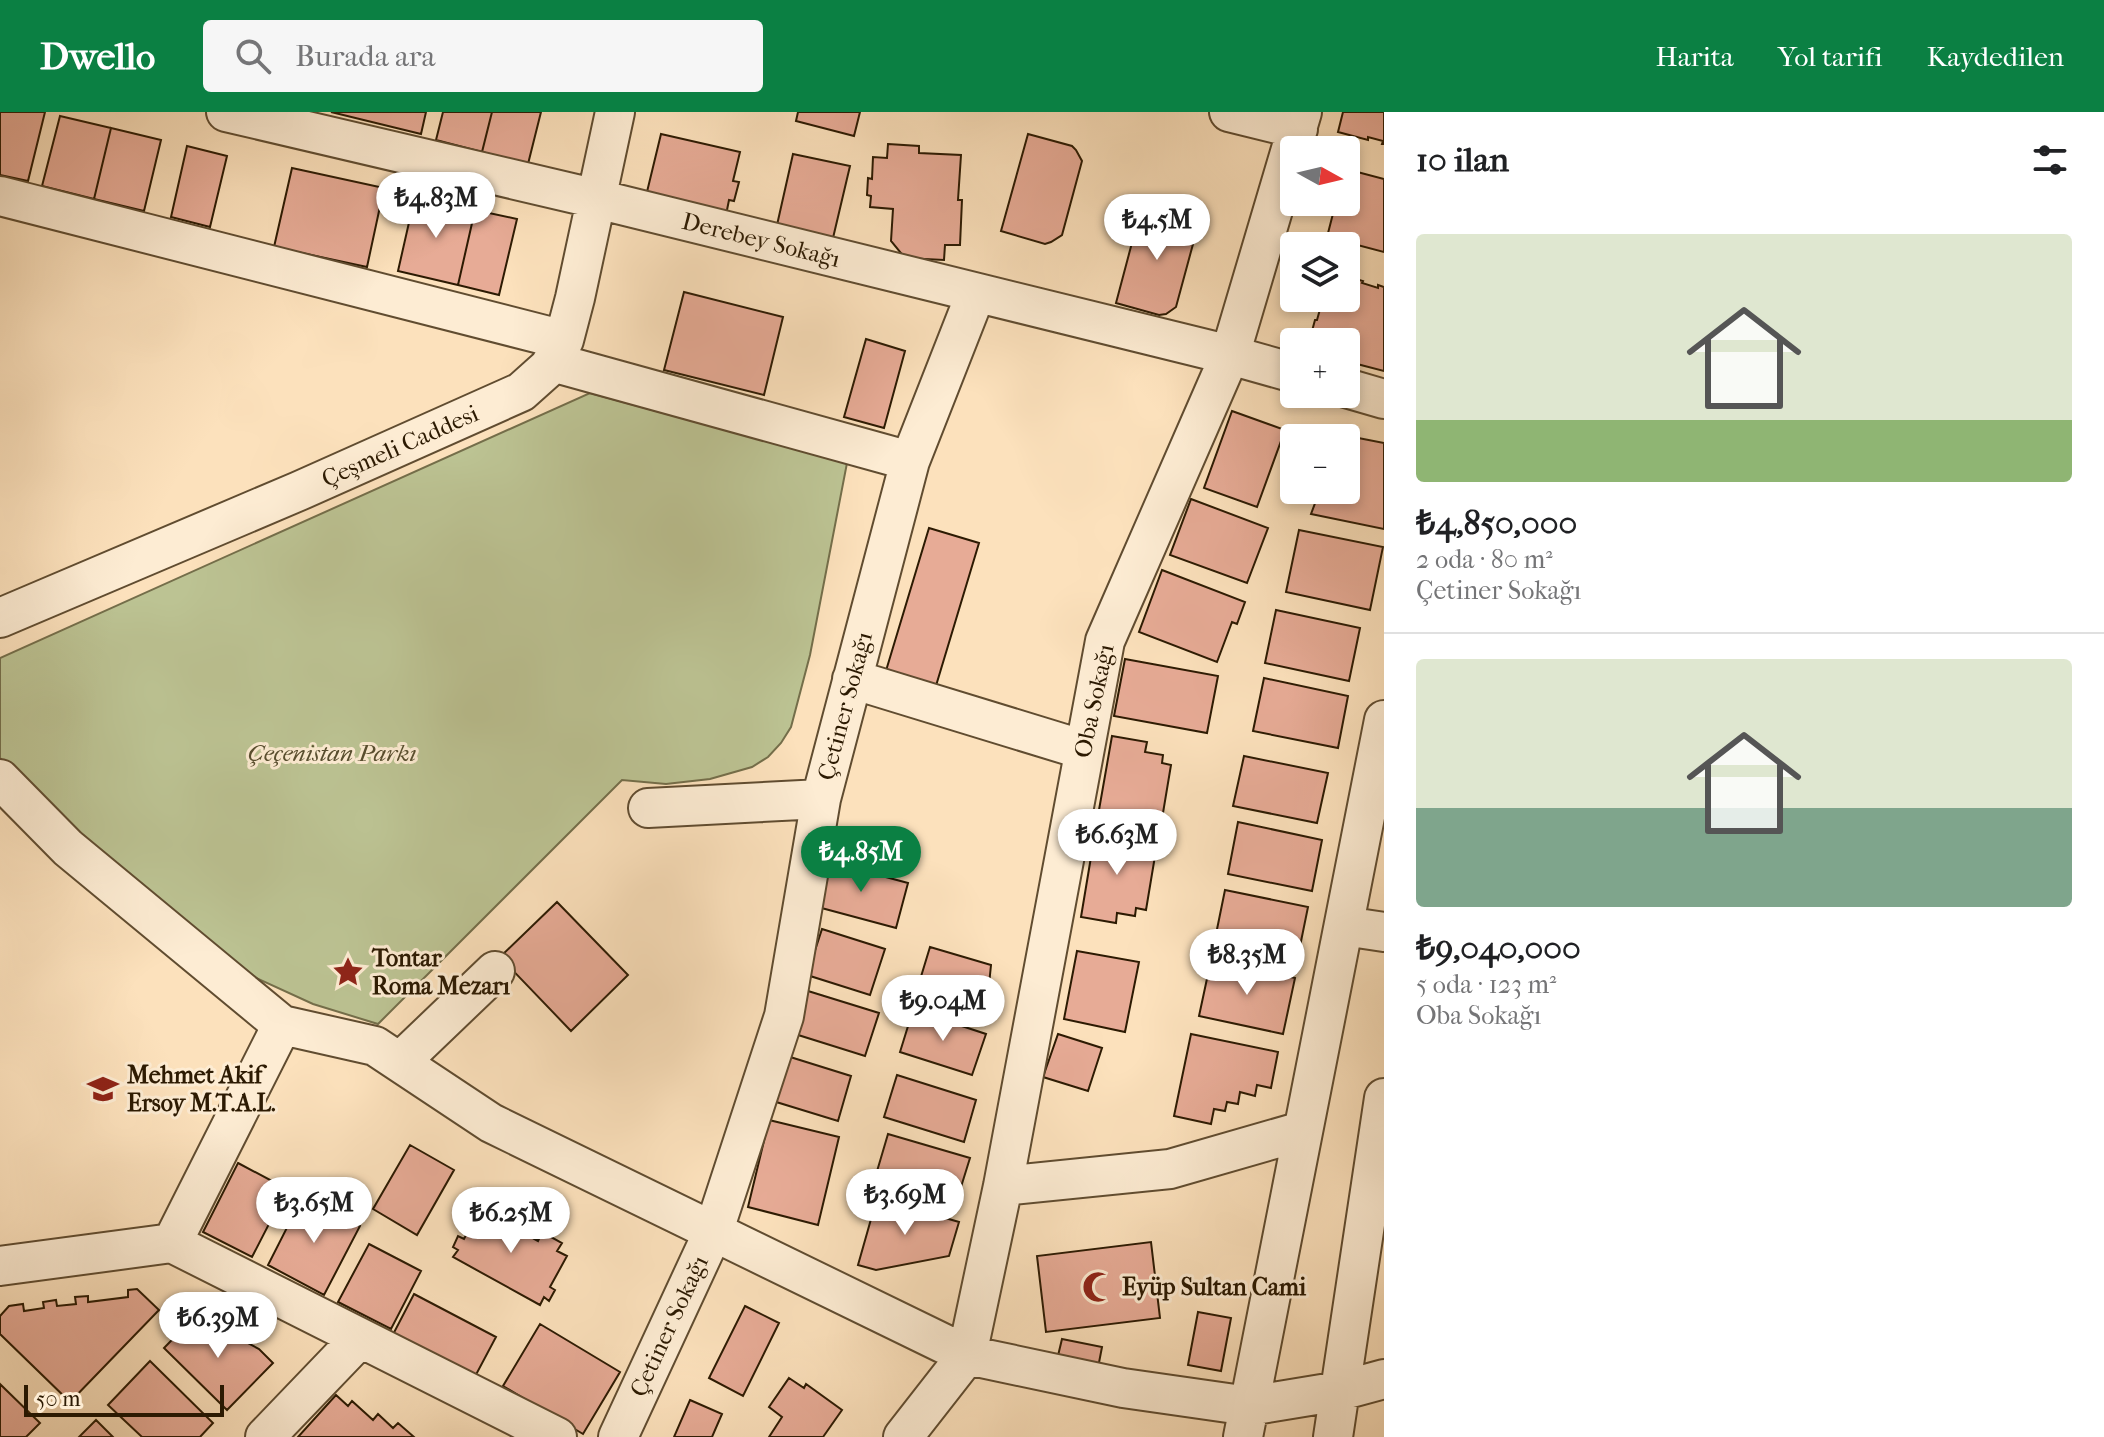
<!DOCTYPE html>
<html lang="tr">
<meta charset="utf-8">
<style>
body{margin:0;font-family:"IM FELL French Canon",serif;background:#f6f6f6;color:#202124;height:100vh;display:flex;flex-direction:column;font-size:30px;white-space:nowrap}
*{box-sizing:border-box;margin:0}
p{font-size:26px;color:#757577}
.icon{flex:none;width:44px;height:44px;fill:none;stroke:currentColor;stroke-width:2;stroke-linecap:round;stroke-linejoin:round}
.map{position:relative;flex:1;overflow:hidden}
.side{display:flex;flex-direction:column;background:#fff;width:720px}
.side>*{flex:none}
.needle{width:52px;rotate:98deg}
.fabs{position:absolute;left:1280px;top:24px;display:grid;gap:16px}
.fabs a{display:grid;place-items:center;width:80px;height:80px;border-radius:8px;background:#fff;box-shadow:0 4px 12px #0003;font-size:40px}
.scale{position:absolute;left:24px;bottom:20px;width:200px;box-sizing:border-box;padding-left:8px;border:4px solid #2c1a02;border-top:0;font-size:22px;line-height:28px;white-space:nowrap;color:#2c1a02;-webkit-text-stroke:6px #fdecd3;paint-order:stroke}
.price{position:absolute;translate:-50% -68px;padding:0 18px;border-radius:28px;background:#fff;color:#222;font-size:26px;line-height:52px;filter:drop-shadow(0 2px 4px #0008)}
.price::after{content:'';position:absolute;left:50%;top:48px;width:24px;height:18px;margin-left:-12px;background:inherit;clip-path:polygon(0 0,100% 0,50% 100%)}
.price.active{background:#0b8043;color:#fff}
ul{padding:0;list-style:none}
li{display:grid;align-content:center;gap:16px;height:424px;padding:0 32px}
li+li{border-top:2px solid #e0e0e0}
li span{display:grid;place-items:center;height:248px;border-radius:8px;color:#555}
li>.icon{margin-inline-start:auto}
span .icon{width:144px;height:144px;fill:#fffc;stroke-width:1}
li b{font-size:34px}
h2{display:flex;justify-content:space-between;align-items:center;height:96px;padding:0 32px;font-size:34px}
header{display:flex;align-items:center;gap:48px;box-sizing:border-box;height:112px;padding:0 40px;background:#0b8043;color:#fff}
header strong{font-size:38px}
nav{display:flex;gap:44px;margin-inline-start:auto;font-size:28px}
.search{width:560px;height:72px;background:#f6f6f6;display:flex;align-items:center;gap:20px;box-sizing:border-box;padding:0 28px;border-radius:8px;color:#757577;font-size:30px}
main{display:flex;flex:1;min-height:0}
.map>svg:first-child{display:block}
</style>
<header>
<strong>Dwello</strong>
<div class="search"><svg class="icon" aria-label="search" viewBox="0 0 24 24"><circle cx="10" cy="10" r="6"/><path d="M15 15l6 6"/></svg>Burada ara</div>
<nav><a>Harita</a><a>Yol tarifi</a><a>Kaydedilen</a></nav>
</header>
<main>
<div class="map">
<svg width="1384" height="1325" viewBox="0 0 1384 1325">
<rect width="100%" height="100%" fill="#fce1bc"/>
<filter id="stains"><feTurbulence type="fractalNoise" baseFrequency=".0025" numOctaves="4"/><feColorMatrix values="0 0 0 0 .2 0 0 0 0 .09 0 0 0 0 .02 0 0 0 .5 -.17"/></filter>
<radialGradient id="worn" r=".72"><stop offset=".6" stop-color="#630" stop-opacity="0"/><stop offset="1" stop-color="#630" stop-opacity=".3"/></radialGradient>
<path fill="#bcc393" stroke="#746e4a" stroke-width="2" d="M590 281 847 351 810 543 791 615 781 631 768 645 752 655 710 667 666 672 622 668 378 912 313 892 256 866 102 743 0 646V546Z"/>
<path fill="#e7ab96" stroke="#2c1a02" stroke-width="2" d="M0 0H45L28 69 0 63Z
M331 0H426L421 22Z
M443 0H492L482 40 436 28Z
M492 0H541L528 52 482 40Z
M798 0H860L854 24 796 9Z
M1343 0H1384V32H1382L1383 29 1368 25V28L1338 20Z
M60 4 111 16 94 87 42 74Z
M111 16 161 28 144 99 94 87Z
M661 22 740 40 733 69 739 70 734 89 729 88 726 103 646 84Z
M1028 22 1072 34 1076 38 1082 49 1062 123 1051 130 1045 132 1001 119Z
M888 32 919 34V41L961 43 958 88H962L960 133H945L944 148 905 146 891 129 893 97 870 95 871 84 867 83 868 66 872 67 873 45 887 46Z
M187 34 227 44 210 115 171 105Z
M793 42 850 54 833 126 777 113Z
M292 56 384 76 367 155 274 135Z
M1346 57 1384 67V140L1327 125 1336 90H1346Z
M415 84 475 98 458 173 398 159Z
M1142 93 1186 106 1191 110 1196 121 1176 195 1166 202 1159 203 1116 191Z
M475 98 517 107 499 183 458 173Z
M1346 164 1363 169 1362 171 1378 176V173L1384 175V259L1357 252 1358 249 1346 246V230H1309L1315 208H1317L1322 190H1320L1321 186H1346Z
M684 180 783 205 764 283 664 258Z
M866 227 905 239 884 316 844 305Z
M1232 299 1285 318 1257 395 1204 376Z
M1343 323 1384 331V417L1311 402 1320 378H1346V326H1341Z
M1191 387 1268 416 1247 471 1170 443Z
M929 416 979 431 935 577 885 562Z
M1299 418 1383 435 1370 498 1286 480Z
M1162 458 1245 490 1237 512 1232 510 1217 550 1139 520Z
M1276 498 1360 516 1349 569 1265 551Z
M1125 547 1218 564 1207 621 1114 604Z
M1264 566 1348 584 1338 636 1253 619Z
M1112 624 1147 630 1145 640 1163 643 1162 651 1171 653 1162 707 1152 706 1151 713 1133 710 1131 721 1096 715Z
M1244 644 1328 661 1317 711 1233 694Z
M1238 710 1322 728 1312 779 1228 762Z
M1096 715 1131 721 1129 731 1147 734 1146 742 1155 744 1146 798 1136 796 1135 804 1117 801 1116 811 1081 805Z
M826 749 908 771 896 816 814 794Z
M1225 778 1308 795 1297 849 1214 832Z
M557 790 628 863 571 919 500 845Z
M822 817 885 837 870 883 807 863Z
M930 835 991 853 986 902 916 881Z
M1077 839 1139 850 1125 920 1064 907Z
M1211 848 1295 866 1283 922 1199 904Z
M808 879 879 901 865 944 795 922Z
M913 898 986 922 972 963 900 940Z
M1058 922 1102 936 1088 979 1043 965Z
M1191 922 1278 940 1271 976 1257 973 1255 984 1240 980 1238 992 1227 990 1225 999 1214 997 1211 1012 1174 1004Z
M787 944 851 964 838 1009 773 989Z
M897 963 976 988 964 1030 884 1005Z
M769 1008 839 1025 818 1113 748 1095Z
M888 1022 970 1046 956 1091 875 1066Z
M410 1033 454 1058 417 1123 373 1097Z
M238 1051 287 1077 252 1145 203 1120Z
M303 1084 360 1114 324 1183 268 1153Z
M877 1086 959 1110 949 1144 876 1158 858 1153Z
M495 1093 514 1104 509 1113 538 1129 542 1120 562 1131 557 1139 567 1144 550 1175 555 1178 549 1189 544 1185 540 1193 453 1145 458 1138 453 1135 458 1124 464 1127 480 1097 490 1102Z
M1151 1130 1160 1206 1046 1220 1037 1144Z
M369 1132 421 1159 391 1217 338 1190Z
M137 1177 159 1198 70 1290 0 1222V1204L9 1194 23 1192 24 1199 44 1196 43 1190 56 1188 57 1194 76 1192 75 1185 88 1184V1190L128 1185V1178Z
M414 1182 496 1225 470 1274 388 1232Z
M745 1194 779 1211 743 1284 709 1266Z
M1198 1200 1231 1206 1221 1259 1188 1253Z
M196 1203 259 1237 273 1251 227 1298 164 1236Z
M540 1212 620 1260 583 1322 503 1274Z
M1062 1227 1102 1235 1097 1261 1056 1252Z
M150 1249 213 1311 200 1325H142L108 1293Z
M789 1266 804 1276 806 1272 842 1298 823 1325H769L782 1305 769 1295Z
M0 1272 40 1311 26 1325H0Z
M336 1283 348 1294 352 1289 373 1308 378 1302 393 1316 398 1311 414 1325H298Z
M690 1288 722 1302 712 1325H674Z
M96 1308 113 1325H79Z"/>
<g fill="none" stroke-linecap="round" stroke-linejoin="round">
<defs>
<path id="minor" d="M226 0 597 87 1230 243 1294 261
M1229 0 1298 17
M0 84 564 228
M552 250 910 349
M1346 276 1384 287
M0 506 299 379 521 280 549 255 564 228 575 186 615 0
M852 567 1084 638
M0 667 68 736 282 913 375 934 491 1011 967 1243 1123 1276 1249 1294 1340 1279 1384 1267
M648 696 821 687
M1344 814 1384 820
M400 950 495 859
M1003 1074 1170 1057 1302 1019
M172 1131 557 1325
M0 1154 172 1131 282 913
M265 1325 360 1226
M618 1325 714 1118 784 904 821 687 910 349 976 181
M903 1325 967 1243 1003 1074 1105 529 1230 243 1302 0
M1243 1325 1384 608
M1333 1325 1384 986"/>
</defs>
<use href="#minor" stroke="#604c30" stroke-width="42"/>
<use href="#minor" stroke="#fdecd3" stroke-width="38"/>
</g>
<defs>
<symbol id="sight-bare" viewBox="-9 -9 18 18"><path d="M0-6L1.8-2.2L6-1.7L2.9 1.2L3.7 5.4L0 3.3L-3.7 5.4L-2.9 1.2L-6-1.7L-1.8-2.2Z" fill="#8f2418" stroke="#fdecd3" stroke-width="2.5" paint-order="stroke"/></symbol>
<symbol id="school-bare" viewBox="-9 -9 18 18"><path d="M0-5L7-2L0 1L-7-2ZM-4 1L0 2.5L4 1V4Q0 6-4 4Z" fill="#8f2418" stroke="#fdecd3" stroke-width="2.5" paint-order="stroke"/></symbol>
<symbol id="mosque-bare" viewBox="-9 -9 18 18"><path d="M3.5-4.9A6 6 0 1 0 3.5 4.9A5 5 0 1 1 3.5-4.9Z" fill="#8f2418" stroke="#fdecd3" stroke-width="2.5" paint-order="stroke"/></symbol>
</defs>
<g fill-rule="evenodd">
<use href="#sight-bare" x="326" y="838" width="44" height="44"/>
<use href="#school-bare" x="81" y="955" width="44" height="44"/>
<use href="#mosque-bare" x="1076" y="1153" width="44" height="44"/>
</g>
<g text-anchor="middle" stroke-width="6" stroke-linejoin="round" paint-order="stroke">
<g font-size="24" fill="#2c1a02" stroke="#fdecd3">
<text transform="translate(761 128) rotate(14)" y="8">Derebey Sokağı</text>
<text transform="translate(400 334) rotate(-24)" y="8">Çeşmeli Caddesi</text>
<text transform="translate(1094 589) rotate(-78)" y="8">Oba Sokağı</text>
<text transform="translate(845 594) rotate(-75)" y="8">Çetiner Sokağı</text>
<text transform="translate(669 1214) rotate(-65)" y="8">Çetiner Sokağı</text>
</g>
<g font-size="24" font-style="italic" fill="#574d2e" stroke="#fdecd3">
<text x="332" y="649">Çeçenistan Parkı</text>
</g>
<g font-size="24" font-weight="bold" fill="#2c1a02" stroke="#fdecd3" text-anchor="start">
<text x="372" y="854">Tontar<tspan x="372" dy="28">Roma Mezarı</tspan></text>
<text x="127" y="971">Mehmet Akif<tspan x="127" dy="28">Ersoy M.T.A.L.</tspan></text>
<text x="1122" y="1183">Eyüp Sultan Cami</text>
</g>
</g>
<rect width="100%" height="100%" filter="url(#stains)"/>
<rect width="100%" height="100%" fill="url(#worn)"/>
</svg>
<div class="fabs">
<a><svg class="needle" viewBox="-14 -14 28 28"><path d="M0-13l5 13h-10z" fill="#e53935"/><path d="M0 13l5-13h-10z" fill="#757577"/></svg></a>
<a><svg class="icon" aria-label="layers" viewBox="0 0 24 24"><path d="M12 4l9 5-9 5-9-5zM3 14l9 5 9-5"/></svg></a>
<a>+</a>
<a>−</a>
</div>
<div class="scale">50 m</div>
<b class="price" style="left:436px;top:128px">₺4.83M</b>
<b class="price" style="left:1157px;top:150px">₺4.5M</b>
<b class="price" style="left:1117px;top:765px">₺6.63M</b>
<b class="price active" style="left:861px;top:782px">₺4.85M</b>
<b class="price" style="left:1247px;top:885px">₺8.35M</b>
<b class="price" style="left:943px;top:931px">₺9.04M</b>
<b class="price" style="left:905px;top:1125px">₺3.69M</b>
<b class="price" style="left:314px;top:1133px">₺3.65M</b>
<b class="price" style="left:511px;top:1143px">₺6.25M</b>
<b class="price" style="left:218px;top:1248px">₺6.39M</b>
</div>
<section class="side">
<h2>10 ilan<svg class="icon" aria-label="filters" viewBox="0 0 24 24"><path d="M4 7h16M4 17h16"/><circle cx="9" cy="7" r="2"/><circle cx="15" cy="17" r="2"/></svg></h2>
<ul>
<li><span style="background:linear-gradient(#dfe7d0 75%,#8fb573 0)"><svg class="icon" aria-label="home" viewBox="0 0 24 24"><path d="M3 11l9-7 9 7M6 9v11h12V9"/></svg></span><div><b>₺4,850,000</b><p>2 oda · 80 m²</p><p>Çetiner Sokağı</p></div></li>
<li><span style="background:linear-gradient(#dfe7d0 60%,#7fa58c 0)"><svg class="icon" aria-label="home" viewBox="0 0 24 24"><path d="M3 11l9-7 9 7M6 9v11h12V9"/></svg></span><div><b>₺9,040,000</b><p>5 oda · 123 m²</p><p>Oba Sokağı</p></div></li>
</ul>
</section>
</main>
